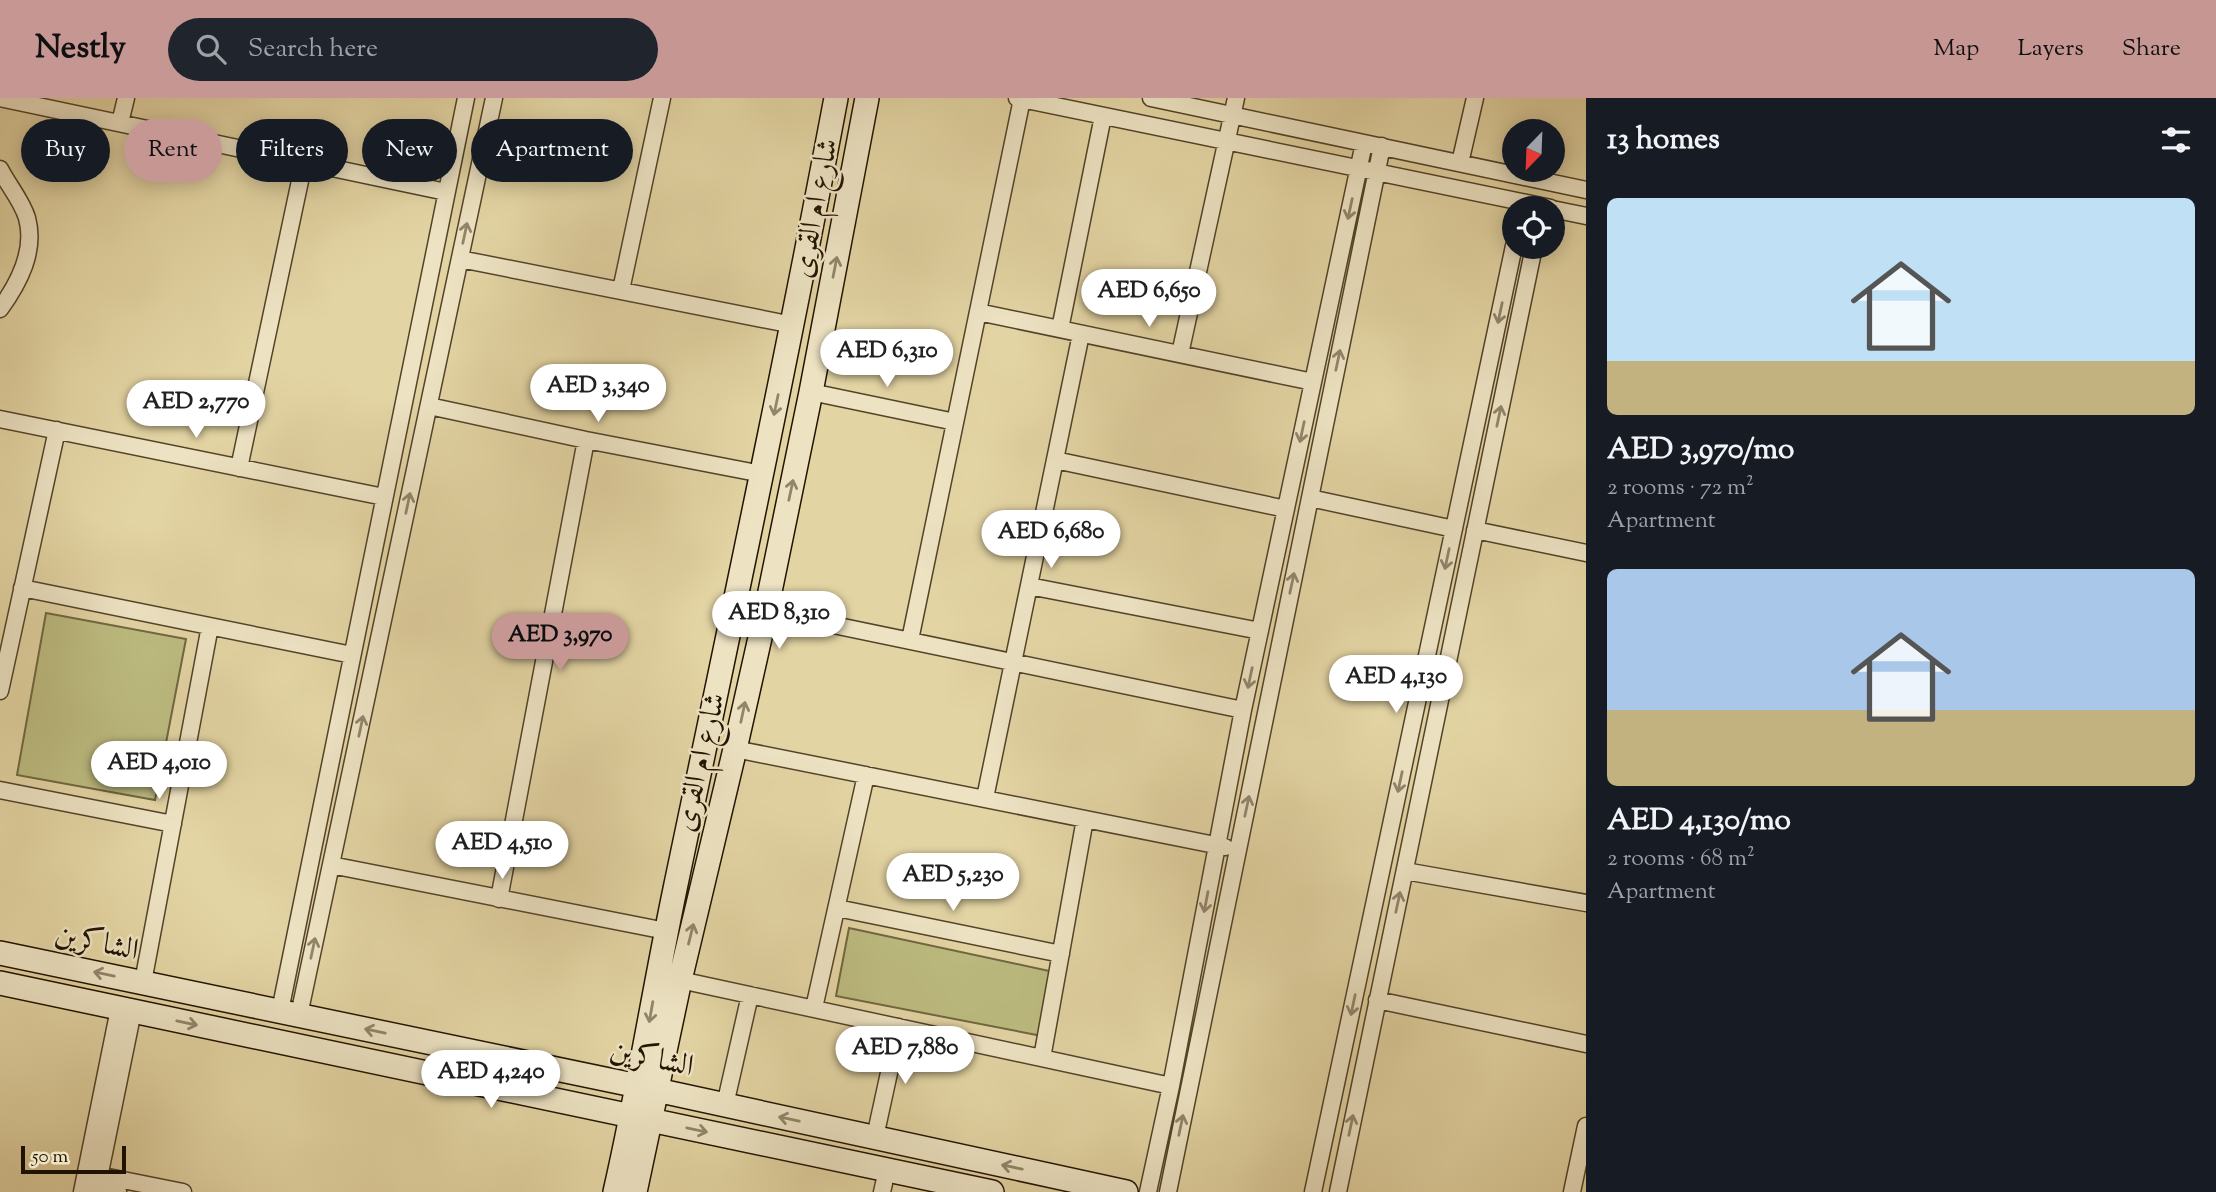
<!DOCTYPE html>
<meta charset="utf-8">
<style>
body{margin:0;font-family:"Sorts Mill Goudy",Amiri,serif;background:#20242c;color:#f1f3f6;height:100vh;display:flex;flex-direction:column;font-size:26px;white-space:nowrap}
*{box-sizing:border-box;margin:0}
p{font-size:23px;color:#9ea1a6}
.icon{flex:none;width:38px;height:38px;fill:none;stroke:currentColor;stroke-width:2;stroke-linecap:round;stroke-linejoin:round}
.map{position:relative;flex:1;overflow:hidden}
.side{display:flex;flex-direction:column;background:#171b24;width:630px}
.side>*{flex:none}
.top-card{position:absolute;left:21px;top:21px;width:665px;height:63px;display:flex;gap:14px}
.needle{width:46px;rotate:203deg}
.tools{position:absolute;left:1502px;top:21px;display:grid;gap:14px}
.tools a{display:grid;place-items:center;width:63px;height:63px;border-radius:50%;background:#171b24;box-shadow:0 4px 18px #0003;font-size:35px}
.scale{position:absolute;left:21px;bottom:18px;width:105px;box-sizing:border-box;padding-left:7px;border:4px solid #221300;border-top:0;font-size:19px;line-height:24px;white-space:nowrap;color:#221300;-webkit-text-stroke:5px #ede3c3;paint-order:stroke}
.price{position:absolute;translate:-50% -60px;padding:0 16px;border-radius:24px;background:#fff;color:#222;font-size:23px;line-height:46px;filter:drop-shadow(0 2px 4px #0008)}
.price::after{content:'';position:absolute;left:50%;top:42px;width:21px;height:16px;margin-left:-10px;background:inherit;clip-path:polygon(0 0,100% 0,50% 100%)}
.price.active{background:#c59692;color:#111}
ul{padding:0;list-style:none}
li{display:grid;align-content:center;gap:14px;height:371px;padding:0 21px}
li span{display:grid;place-items:center;height:217px;border-radius:10px;color:#555}
li>.icon{margin-inline-start:auto}
span .icon{width:126px;height:126px;fill:#fffc;stroke-width:1}
li b{font-size:30px}
h2{display:flex;justify-content:space-between;align-items:center;height:84px;padding:0 21px;font-size:30px}
.tag{padding:0 24px;border-radius:32px;background:#171b24;box-shadow:0 4px 18px #0003;font-size:24px;line-height:63px}
.tag.active{background:#c59692;color:#111}
header{display:flex;align-items:center;gap:42px;box-sizing:border-box;height:98px;padding:0 35px;background:#c59692;color:#111}
header strong{font-size:33px}
nav{display:flex;gap:38px;margin-inline-start:auto;font-size:24px}
.search{width:490px;height:63px;background:#20242c;display:flex;align-items:center;gap:18px;box-sizing:border-box;padding:0 24px;border-radius:38px;color:#9ea1a6;font-size:26px}
main{display:flex;flex:1;min-height:0}
.map>svg:first-child{display:block}
</style>
<header>
<strong>Nestly</strong>
<div class="search"><svg class="icon" aria-label="search" viewBox="0 0 24 24"><circle cx="10" cy="10" r="6"/><path d="M15 15l6 6"/></svg>Search here</div>
<nav><a>Map</a><a>Layers</a><a>Share</a></nav>
</header>
<main>
<div class="map">
<svg width="1586" height="1094" viewBox="0 0 1586 1094">
<rect width="100%" height="100%" fill="#e3d4a3"/>
<filter id="stains"><feTurbulence type="fractalNoise" baseFrequency=".00286" numOctaves="4"/><feColorMatrix values="0 0 0 0 .2 0 0 0 0 .09 0 0 0 0 .02 0 0 0 .5 -.17"/></filter>
<radialGradient id="worn" r=".72"><stop offset=".6" stop-color="#630" stop-opacity="0"/><stop offset="1" stop-color="#630" stop-opacity=".3"/></radialGradient>
<path fill="#bcbb80" stroke="#6f6740" stroke-width="2" d="M46 515 186 541 155 702 17 677Z
M849 830 1054 874 1042 938 836 898Z"/>
<g fill="none" stroke-linecap="round" stroke-linejoin="round">
<defs>
<path id="street" d="M0 0 446 94
M1017 0 1551 110
M1151 0 1586 92
M120 25 126 0
M1460 65 1475 0
M0 71C8 87 22 103 27 120 36 153 19 185 0 211
M1552 111 1586 118
M460 161 793 227
M621 192 662 0
M978 214 1313 284
M1060 231 1103 18
M1180 256 1236 0
M811 294 955 324
M429 308 586 342 762 376
M0 321 384 399
M1055 362 1286 411
M239 370 304 64
M1310 400 1454 431
M1475 432 1586 455
M1029 488 1260 533
M22 490 352 557
M766 513 1243 612
M910 542 1022 1
M0 593 57 332
M735 651 1225 749
M0 692 173 726
M985 700 1081 236
M331 767 666 833
M1405 773 1586 805
M499 801 586 342
M837 810 1061 856
M680 882 1171 988
M143 884 210 528
M1377 902 1586 946
M814 910 866 677
M280 913 466 0
M299 917 494 0
M1042 960 1085 721
M725 1007 750 897
M875 1039 899 929
M98 1077 183 1094
M96 1090 118 1094
M82 1094 119 911
M96 1094 133 913
M882 1094 887 1072
M1148 1094 1171 988 1243 612 1364 45
M1168 1094 1382 48
M1313 1094 1514 148
M1338 1094 1534 149
M1572 1094 1586 1028"/>
<path id="secondary" d="M0 855 638 988 1126 1094
M0 885 992 1094
M615 1094C638 994 654 892 675 791 730 528 786 265 836 0
M635 1094 680 882 735 651 766 513 811 294 867 0"/>
</defs>
<use href="#street" stroke="#524329" stroke-width="19"/>
<use href="#secondary" stroke="#221300" stroke-width="26"/>
<use href="#street" stroke="#ede3c3" stroke-width="16"/>
<use href="#secondary" stroke="#ede3c3" stroke-width="23"/>
</g>
<defs><path id="oneway-shaft" d="M-6 0H5M1.5-3L5.5 0L1.5 3" fill="none" stroke-width="1.6" stroke-linecap="round" stroke-linejoin="round" transform="scale(1.75)"/></defs>
<g stroke="#92856b">
<use href="#oneway-shaft" transform="translate(1350 111) rotate(102)"/>
<use href="#oneway-shaft" transform="translate(465 135) rotate(-78)"/>
<use href="#oneway-shaft" transform="translate(835 169) rotate(-79)"/>
<use href="#oneway-shaft" transform="translate(1500 215) rotate(102)"/>
<use href="#oneway-shaft" transform="translate(1338 262) rotate(-78)"/>
<use href="#oneway-shaft" transform="translate(776 307) rotate(102)"/>
<use href="#oneway-shaft" transform="translate(1499 318) rotate(-78)"/>
<use href="#oneway-shaft" transform="translate(1302 334) rotate(102)"/>
<use href="#oneway-shaft" transform="translate(791 392) rotate(-78)"/>
<use href="#oneway-shaft" transform="translate(408 405) rotate(-78)"/>
<use href="#oneway-shaft" transform="translate(1447 461) rotate(102)"/>
<use href="#oneway-shaft" transform="translate(1292 485) rotate(-78)"/>
<use href="#oneway-shaft" transform="translate(1250 580) rotate(102)"/>
<use href="#oneway-shaft" transform="translate(743 614) rotate(-78)"/>
<use href="#oneway-shaft" transform="translate(361 628) rotate(-78)"/>
<use href="#oneway-shaft" transform="translate(1400 684) rotate(102)"/>
<use href="#oneway-shaft" transform="translate(1247 708) rotate(-78)"/>
<use href="#oneway-shaft" transform="translate(1206 804) rotate(101)"/>
<use href="#oneway-shaft" transform="translate(1398 804) rotate(-78)"/>
<use href="#oneway-shaft" transform="translate(691 836) rotate(-76)"/>
<use href="#oneway-shaft" transform="translate(313 850) rotate(-78)"/>
<use href="#oneway-shaft" transform="translate(104 876) rotate(-168)"/>
<use href="#oneway-shaft" transform="translate(1353 907) rotate(102)"/>
<use href="#oneway-shaft" transform="translate(651 914) rotate(100)"/>
<use href="#oneway-shaft" transform="translate(187 925) rotate(12)"/>
<use href="#oneway-shaft" transform="translate(375 933) rotate(-168)"/>
<use href="#oneway-shaft" transform="translate(789 1021) rotate(-168)"/>
<use href="#oneway-shaft" transform="translate(1181 1027) rotate(-78)"/>
<use href="#oneway-shaft" transform="translate(1351 1027) rotate(-78)"/>
<use href="#oneway-shaft" transform="translate(697 1032) rotate(12)"/>
<use href="#oneway-shaft" transform="translate(1012 1069) rotate(-168)"/>
</g>
<g text-anchor="middle" stroke-width="5" stroke-linejoin="round" paint-order="stroke">
<g font-size="30" fill="#221300" stroke="#ede3c3">
<text transform="translate(814 110) rotate(-79)" y="10">شارع ام القرى</text>
<text transform="translate(699 664) rotate(-77)" y="10">شارع ام القرى</text>
<text transform="translate(97 843) rotate(12)" y="10">الشاكرين</text>
<text transform="translate(652 959) rotate(12)" y="10">الشاكرين</text>
</g>
</g>
<rect width="100%" height="100%" filter="url(#stains)"/>
<rect width="100%" height="100%" fill="url(#worn)"/>
</svg>
<div class="tools">
<a><svg class="needle" viewBox="-14 -14 28 28"><path d="M0-13l5 13h-10z" fill="#e53935"/><path d="M0 13l5-13h-10z" fill="#9ea1a6"/></svg></a>
<a><svg class="icon" aria-label="locate" viewBox="0 0 24 24"><circle cx="12" cy="12" r="6"/><path d="M12 2v4M12 18v4M2 12h4M18 12h4"/></svg></a>
</div>
<div class="scale">50 m</div>
<b class="price" style="left:1149px;top:231px">AED 6,650</b>
<b class="price" style="left:887px;top:291px">AED 6,310</b>
<b class="price" style="left:598px;top:326px">AED 3,340</b>
<b class="price" style="left:196px;top:342px">AED 2,770</b>
<b class="price" style="left:1051px;top:472px">AED 6,680</b>
<b class="price" style="left:779px;top:553px">AED 8,310</b>
<b class="price active" style="left:560px;top:575px">AED 3,970</b>
<b class="price" style="left:1396px;top:617px">AED 4,130</b>
<b class="price" style="left:159px;top:703px">AED 4,010</b>
<b class="price" style="left:502px;top:783px">AED 4,510</b>
<b class="price" style="left:953px;top:815px">AED 5,230</b>
<b class="price" style="left:905px;top:988px">AED 7,880</b>
<b class="price" style="left:491px;top:1012px">AED 4,240</b>
<div class="top-card">
<a class="tag">Buy</a>
<a class="tag active">Rent</a>
<a class="tag">Filters</a>
<a class="tag">New</a>
<a class="tag">Apartment</a>
</div>
</div>
<section class="side">
<h2>13 homes<svg class="icon" aria-label="filters" viewBox="0 0 24 24"><path d="M4 7h16M4 17h16"/><circle cx="9" cy="7" r="2"/><circle cx="15" cy="17" r="2"/></svg></h2>
<ul>
<li><span style="background:linear-gradient(#bfe0f5 75%,#c2b280 0)"><svg class="icon" aria-label="home" viewBox="0 0 24 24"><path d="M3 11l9-7 9 7M6 9v11h12V9"/></svg></span><div><b>AED 3,970/mo</b><p>2 rooms · 72 m²</p><p>Apartment</p></div></li>
<li><span style="background:linear-gradient(#a9c7e8 65%,#c2b280 0)"><svg class="icon" aria-label="home" viewBox="0 0 24 24"><path d="M3 11l9-7 9 7M6 9v11h12V9"/></svg></span><div><b>AED 4,130/mo</b><p>2 rooms · 68 m²</p><p>Apartment</p></div></li>
</ul>
</section>
</main>
